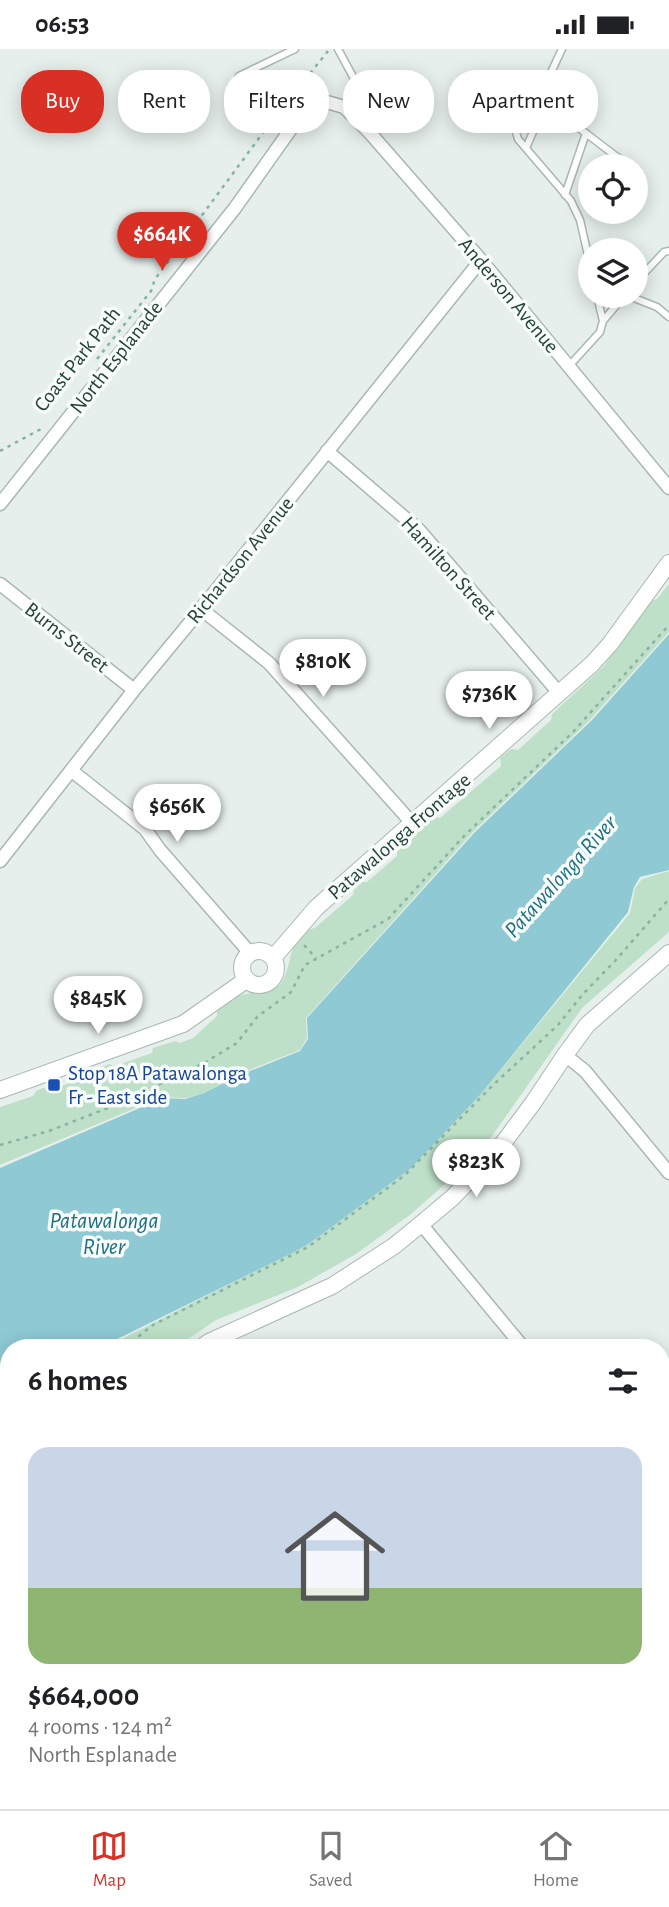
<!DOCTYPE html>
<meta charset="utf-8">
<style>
body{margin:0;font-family:"Alegreya Sans",sans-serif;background:#f2f2f2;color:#202124;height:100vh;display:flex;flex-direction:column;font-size:26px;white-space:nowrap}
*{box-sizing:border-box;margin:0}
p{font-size:23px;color:#757577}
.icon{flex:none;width:38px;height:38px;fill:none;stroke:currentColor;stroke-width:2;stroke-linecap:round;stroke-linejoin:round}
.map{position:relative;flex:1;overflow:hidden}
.sheet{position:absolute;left:0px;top:1290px;width:670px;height:471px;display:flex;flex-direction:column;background:#fff;border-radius:28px 28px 0 0;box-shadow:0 4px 18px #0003}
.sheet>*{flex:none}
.banner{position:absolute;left:21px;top:21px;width:628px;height:63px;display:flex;gap:14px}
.fabs{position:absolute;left:578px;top:105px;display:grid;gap:14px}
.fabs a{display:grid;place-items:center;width:70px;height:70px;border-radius:50%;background:#fff;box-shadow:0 4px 18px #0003;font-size:35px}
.price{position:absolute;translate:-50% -60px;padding:0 16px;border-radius:24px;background:#fff;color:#222;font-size:23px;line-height:46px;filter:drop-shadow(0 2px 4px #0008)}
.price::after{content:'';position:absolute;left:50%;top:42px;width:21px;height:16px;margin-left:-10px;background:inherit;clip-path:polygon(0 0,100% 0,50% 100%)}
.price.active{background:#d93025;color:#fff}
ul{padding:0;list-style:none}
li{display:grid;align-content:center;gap:14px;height:371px;padding:0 28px}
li+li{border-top:2px solid #e0e0e0}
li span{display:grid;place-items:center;height:217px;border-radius:21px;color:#555}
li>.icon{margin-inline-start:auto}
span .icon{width:126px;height:126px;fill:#fffc;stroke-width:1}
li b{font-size:30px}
h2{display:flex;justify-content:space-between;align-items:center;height:84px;padding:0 28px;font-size:30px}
.pill{padding:0 24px;border-radius:28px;background:#fff;box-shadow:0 4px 18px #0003;font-size:24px;line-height:63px}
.pill.active{background:#d93025;color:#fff}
.status{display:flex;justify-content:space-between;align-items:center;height:49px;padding:0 35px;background:#fff;direction:ltr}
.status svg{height:19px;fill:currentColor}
.dock{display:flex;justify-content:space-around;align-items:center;height:98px;border-top:2px solid #e0e0e0;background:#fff;font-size:19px;color:#757577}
.dock a{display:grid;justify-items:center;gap:4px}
.dock .active{color:#d93025}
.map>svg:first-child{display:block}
</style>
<div class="status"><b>06:53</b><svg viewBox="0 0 49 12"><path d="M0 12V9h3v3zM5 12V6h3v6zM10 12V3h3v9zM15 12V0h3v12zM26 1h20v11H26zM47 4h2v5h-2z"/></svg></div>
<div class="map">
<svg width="669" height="1760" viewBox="0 0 669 1760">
<rect width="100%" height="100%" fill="#e6efeb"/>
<path fill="#bfe0c8" d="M669 535V583L589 672 474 782 306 969 307 989 300 1001 234 1027 204 1044 186 1049 162 1048 0 1116V1058L33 1047 36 1042 43 1039 50 1041 98 1024 100 1019 110 1015 115 1017 152 1004 153 999 175 992 180 994 193 989 217 967V961C224 956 232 949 241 946 252 942 268 945 278 937 294 925 285 883 315 879L353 846 354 841 362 833H367L397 807V802L433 768 440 769 501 717 500 709 511 700 518 701 551 671 552 665 604 617 651 552 657 550Z
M669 822V883L582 959 492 1087 444 1136 411 1165 356 1205 298 1238 216 1271 176 1298H106L310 1194 410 1120 480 1046 630 864 635 839 642 830Z
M9 1351V1431L0 1437V1357Z"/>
<path fill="#8ec9d4" d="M669 585V821L640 828 634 838 628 863 480 1046 428 1101 410 1120 310 1194 294 1203 101 1298H9V1347L0 1353V1119L163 1049 185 1050 204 1044 235 1028 300 1002 308 990 307 969 475 783 592 671Z"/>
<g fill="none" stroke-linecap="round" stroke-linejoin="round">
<defs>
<path id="service" d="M338 0 358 37 369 79
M562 0 547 32 518 76 516 83 518 90 571 152 580 171 590 215
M239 27 295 0
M526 99 536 76 552 66 571 73 629 117
M635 122V123
M565 146 586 84
M635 234 664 203 669 202
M597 247 603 272
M629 247 657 258 669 268
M569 317 600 283 603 272 624 247
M0 1576 9 1587"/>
<path id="minor" d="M327 402 419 481 560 645
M0 455 235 159 305 60 320 51 344 58 370 84 481 211 669 439
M0 535 134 641
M201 560 269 614 412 774
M72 722 145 780 160 801 250 904
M0 812 134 641 201 560 481 211
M565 1006 585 1022 669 1124
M421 1175 523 1298
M224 1286 234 1298
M662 1468 669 1477
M0 1636 9 1628
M324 1752 330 1760
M88 1760 98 1752"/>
<path id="tertiary" d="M242 919a17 17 0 1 1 34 0a17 17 0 1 1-34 0Z
M273 909 316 859 592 615 610 595 669 514
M0 1041 183 975 246 931
M202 1298 209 1293 332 1237 394 1197 421 1175 452 1149 495 1105 533 1054 565 1006 587 976 669 904
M0 1453 9 1447"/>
<path id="primary" d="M662 1630 669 1624
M662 1669 669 1664
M506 1760 516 1752
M548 1760 558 1752"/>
</defs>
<use href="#service" stroke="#a8b8b2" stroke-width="9"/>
<use href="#minor" stroke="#a8b8b2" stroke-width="15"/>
<use href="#tertiary" stroke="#a8b8b2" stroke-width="18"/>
<use href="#primary" stroke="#c2cac8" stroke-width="24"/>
<path stroke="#86b3a5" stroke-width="2.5" stroke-dasharray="3.5 5" stroke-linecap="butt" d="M97 310 151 242 155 230 262 85 328 2
M0 402 41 380
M304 896 316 909
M0 1096 49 1082 118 1055 204 1014 237 994 257 968 291 943 305 916 388 870 466 785 573 683 669 576
M125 1298 153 1276 308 1198 405 1126 492 1037 558 976 583 945 615 912 669 850
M0 1410 9 1403
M144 1752 151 1760"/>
<use href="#service" stroke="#fff" stroke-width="6"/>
<use href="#minor" stroke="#fff" stroke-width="12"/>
<use href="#tertiary" stroke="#fff" stroke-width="16"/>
<use href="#primary" stroke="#6aa596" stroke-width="21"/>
</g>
<rect fill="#1a4fb4" stroke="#f7fbf9" stroke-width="2.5" x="47" y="1029" width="14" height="14" rx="3.5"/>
<g text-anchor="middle" stroke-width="7" stroke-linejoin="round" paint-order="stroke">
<g font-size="21" fill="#24423a" stroke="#f7fbf9">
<text transform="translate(509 246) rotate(50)" y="7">Anderson Avenue</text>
<text transform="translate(116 308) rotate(-52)" y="7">North Esplanade</text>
<text transform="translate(77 310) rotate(-52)" y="7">Coast Park Path</text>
<text transform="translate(240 511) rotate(-51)" y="7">Richardson Avenue</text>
<text transform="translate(449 519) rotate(48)" y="7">Hamilton Street</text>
<text transform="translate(67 588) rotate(38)" y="7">Burns Street</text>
<text transform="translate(399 787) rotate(-41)" y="7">Patawalonga Frontage</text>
</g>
<g font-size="21" fill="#164399" stroke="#f7fbf9" text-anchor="start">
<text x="68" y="1031">Stop 18A Patawalonga<tspan x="68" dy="24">Fr - East side</tspan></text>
</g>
<g font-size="23" font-style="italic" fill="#1c6f80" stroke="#f7fbf9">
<text transform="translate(560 827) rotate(-48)" y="8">Patawalonga River</text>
<text x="104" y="1179">Patawalonga<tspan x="104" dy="26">River</tspan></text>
</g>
</g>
</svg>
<div class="fabs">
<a><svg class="icon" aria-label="locate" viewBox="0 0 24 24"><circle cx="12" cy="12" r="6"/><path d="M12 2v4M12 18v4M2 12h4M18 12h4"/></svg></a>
<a><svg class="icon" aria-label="layers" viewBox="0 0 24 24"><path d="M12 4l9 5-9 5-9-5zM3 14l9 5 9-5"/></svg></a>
</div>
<b class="price active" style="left:162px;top:223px">$664K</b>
<b class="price" style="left:323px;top:650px">$810K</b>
<b class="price" style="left:489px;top:682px">$736K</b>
<b class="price" style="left:177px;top:795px">$656K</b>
<b class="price" style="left:98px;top:987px">$845K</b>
<b class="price" style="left:476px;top:1150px">$823K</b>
<div class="banner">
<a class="pill active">Buy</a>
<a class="pill">Rent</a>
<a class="pill">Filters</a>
<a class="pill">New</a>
<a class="pill">Apartment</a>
</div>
<section class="sheet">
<h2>6 homes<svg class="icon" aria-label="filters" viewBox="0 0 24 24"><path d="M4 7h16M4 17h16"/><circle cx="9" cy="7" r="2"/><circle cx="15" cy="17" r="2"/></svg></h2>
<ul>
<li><span style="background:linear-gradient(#c9d6e8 65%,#8fb573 0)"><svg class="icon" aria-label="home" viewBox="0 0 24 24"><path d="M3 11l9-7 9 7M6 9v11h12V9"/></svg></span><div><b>$664,000</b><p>4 rooms · 124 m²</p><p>North Esplanade</p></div></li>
</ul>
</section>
</div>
<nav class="dock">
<a class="active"><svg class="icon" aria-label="map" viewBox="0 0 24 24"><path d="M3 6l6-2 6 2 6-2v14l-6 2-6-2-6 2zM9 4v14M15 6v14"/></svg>Map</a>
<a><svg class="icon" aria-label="saved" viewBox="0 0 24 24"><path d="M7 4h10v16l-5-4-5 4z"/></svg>Saved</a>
<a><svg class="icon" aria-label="home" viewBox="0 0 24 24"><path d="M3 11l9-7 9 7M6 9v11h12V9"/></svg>Home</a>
</nav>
